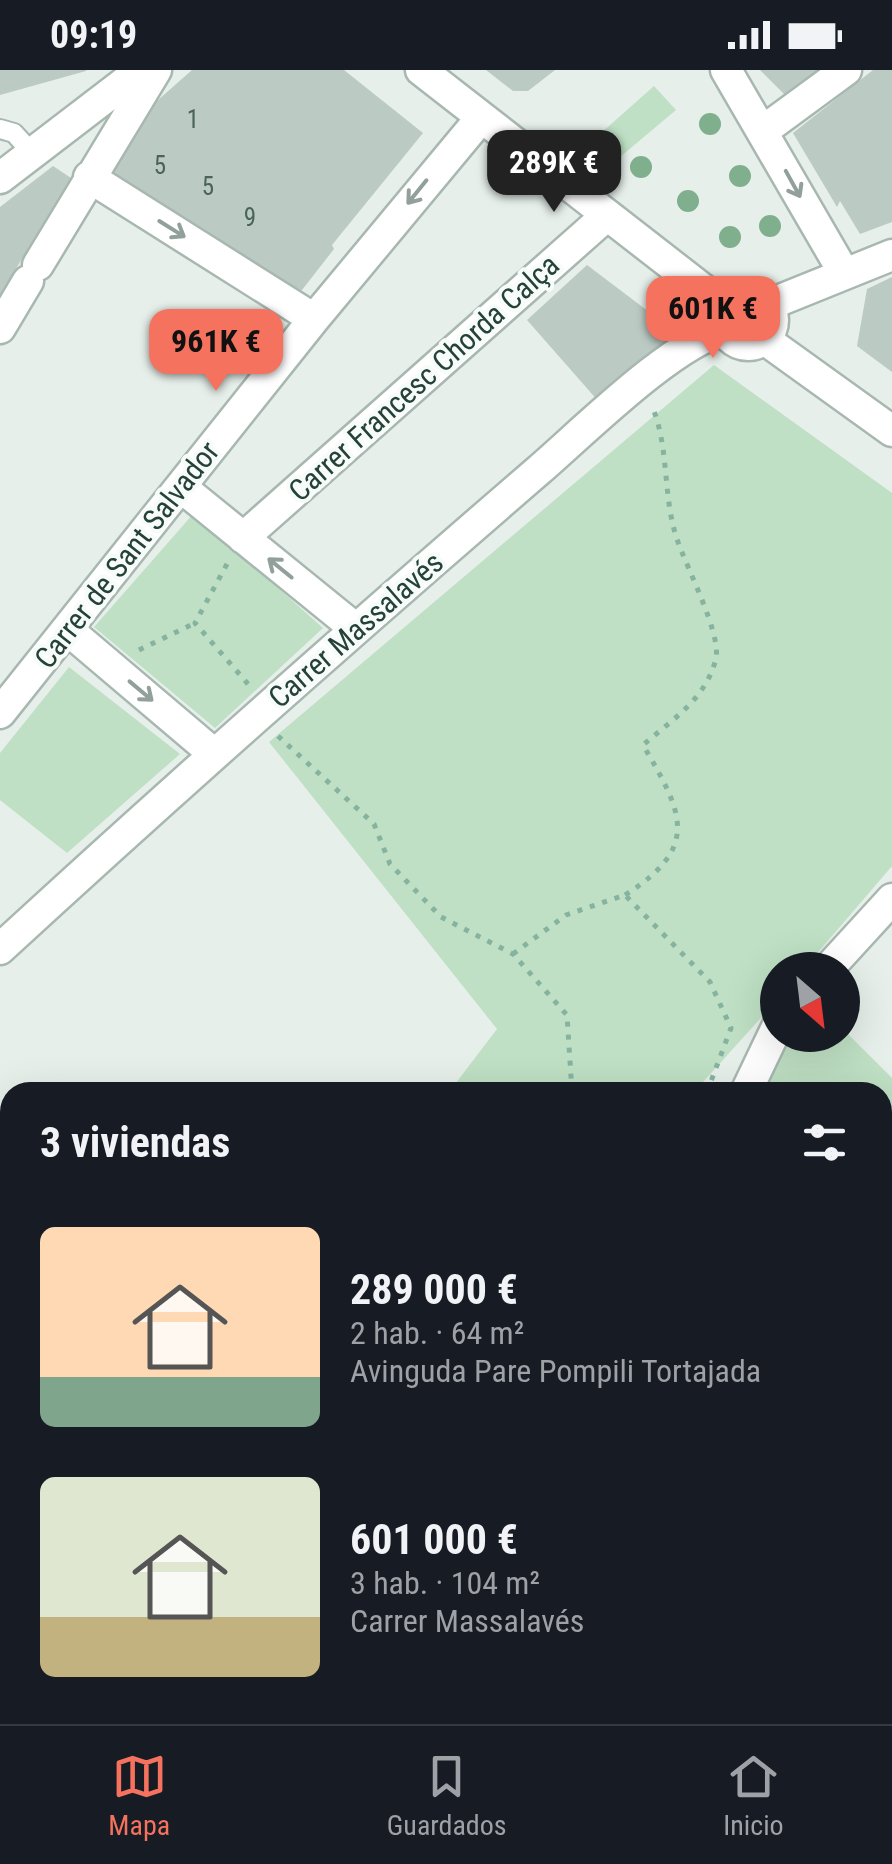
<!DOCTYPE html>
<html lang="es">
<meta charset="utf-8">
<style>
body{margin:0;font-family:"Roboto Condensed",sans-serif;background:#20242c;color:#f1f3f6;height:100vh;display:flex;flex-direction:column;font-size:38px;white-space:nowrap}
*{box-sizing:border-box;margin:0}
p{font-size:32px;color:#9ea1a6}
.icon{flex:none;width:55px;height:55px;fill:none;stroke:currentColor;stroke-width:2;stroke-linecap:round;stroke-linejoin:round}
.map{position:relative;flex:1;overflow:hidden}
.panel{position:absolute;left:0px;top:1012px;width:892px;height:642px;display:flex;flex-direction:column;background:#171b24;border-radius:30px 30px 0 0;box-shadow:0 10px 40px #0002}
.panel>*{flex:none}
.needle{width:65px;rotate:152deg}
.fabs{position:absolute;left:760px;top:882px;display:grid;gap:20px}
.fabs a{display:grid;place-items:center;width:100px;height:100px;border-radius:50%;background:#171b24;box-shadow:0 10px 40px #0002;font-size:50px}
.price{position:absolute;translate:-50% -85px;padding:0 22px;border-radius:20px;background:#f5735e;color:#111;font-size:32px;line-height:65px;filter:drop-shadow(0 2px 5px #0008)}
.price::after{content:'';position:absolute;left:50%;top:60px;width:30px;height:22px;margin-left:-15px;background:inherit;clip-path:polygon(0 0,100% 0,50% 100%)}
.price.active{background:#222;color:#fff}
ul{padding:0;list-style:none}
li{display:flex;align-items:center;gap:30px;height:250px;padding:0 40px}
li span{display:grid;place-items:center;flex:none;width:280px;height:200px;border-radius:15px;color:#555}
li>.icon{margin-inline-start:auto}
span .icon{width:120px;height:120px;fill:#fffc;stroke-width:1}
li b{font-size:42px}
h2{display:flex;justify-content:space-between;align-items:center;height:120px;padding:0 40px;font-size:42px}
.status{display:flex;justify-content:space-between;align-items:center;height:70px;padding:0 50px;background:#171b24;direction:ltr}
.status svg{height:28px;fill:currentColor}
.dock{display:flex;justify-content:space-around;align-items:center;height:140px;border-top:2px solid #363941;background:#171b24;font-size:28px;color:#9ea1a6}
.dock a{display:grid;justify-items:center;gap:5px}
.dock .active{color:#f5735e}
.map>svg:first-child{display:block}
</style>
<div class="status"><b>09:19</b><svg viewBox="0 0 49 12"><path d="M0 12V9h3v3zM5 12V6h3v6zM10 12V3h3v9zM15 12V0h3v12zM26 1h20v11H26zM47 4h2v5h-2z"/></svg></div>
<div class="map">
<svg width="892" height="1654" viewBox="0 0 892 1654">
<rect width="100%" height="100%" fill="#e6efea"/>
<path fill="#bfe0c4" d="M654 16 676 40 620 87 600 64Z
M714 295 892 423V796L803 900H778L777 930 694 1022H449L497 959 269 672Z
M194 443 323 558 215 658 94 557Z
M69 597 180 684 67 783 0 730V683Z
M843 959 892 1008V1398L882 1372V1022H765L764 1008 794 965H842Z"/>
<path fill="#bbcac3" d="M0 0H86V1L0 25Z
M192 0H344L423 63 332 175 334 179 302 220 288 224 108 106 149 38Z
M486 0H555L528 21H513Z
M760 0H818L785 25Z
M873 0H892V152L860 164 840 131 837 137 793 63Z
M53 96 71 108 0 225V137Z
M587 195 669 257 670 273 599 332 527 250Z
M892 207V302L857 276 867 219Z"/>
<g fill="none" stroke-linecap="round" stroke-linejoin="round">
<defs>
<path id="service" d="M0 59 14 63 33 84"/>
<path id="minor" d="M726 0 844 203
M763 61 846 0
M89 107 314 249
M0 108 141 0
M38 195 156 0
M723 250a25 25 0 1 1 50 0a25 25 0 1 1-50 0Z
M768 235 892 185
M0 258 28 211
M181 417 356 559
M243 468 605 147
M68 560 213 683
M0 643 314 249 481 48
M0 879C177 716 357 557 539 400 582 363 675 270 726 260
M827 900 892 829
M746 1022 778 955
M882 1422 892 1448"/>
<path id="tertiary" d="M421 0 727 238
M764 269 892 361"/>
</defs>
<use href="#service" stroke="#a8b8b1" stroke-width="22"/>
<use href="#minor" stroke="#a8b8b1" stroke-width="35"/>
<use href="#tertiary" stroke="#a8b8b1" stroke-width="35"/>
<path stroke="#86b3a0" stroke-width="5" stroke-dasharray="5 8" stroke-linecap="butt" d="M227 494 195 553 248 614
M139 580 195 553
M278 666 374 754 390 794 441 847 513 884 567 945 572 1022
M625 825C701 777 683 743 643 675 672 650 707 628 716 588 721 564 688 500 678 472 662 428 670 379 652 336
M513 884 566 845 625 825 710 912 731 958 707 1022
M0 1288 10 1281
M517 1645 521 1654
M147 1654 149 1645
M272 1654 274 1645
M679 1654 689 1645"/>
<use href="#service" stroke="#fff" stroke-width="18"/>
<use href="#minor" stroke="#fff" stroke-width="30"/>
<use href="#tertiary" stroke="#fff" stroke-width="30"/>
</g>
<g fill="#80af8e">
<circle cx="710" cy="54" r="11"/>
<circle cx="641" cy="97" r="11"/>
<circle cx="740" cy="106" r="11"/>
<circle cx="688" cy="131" r="11"/>
<circle cx="770" cy="156" r="11"/>
<circle cx="730" cy="167" r="11"/>
</g>
<defs><path id="oneway-shaft" d="M-6 0H5M1.5-3L5.5 0L1.5 3" fill="none" stroke-width="1.6" stroke-linecap="round" stroke-linejoin="round" transform="scale(2.5)"/></defs>
<g stroke="#92a09b">
<use href="#oneway-shaft" transform="translate(793 114) rotate(61)"/>
<use href="#oneway-shaft" transform="translate(417 122) rotate(129)"/>
<use href="#oneway-shaft" transform="translate(172 159) rotate(32)"/>
<use href="#oneway-shaft" transform="translate(280 498) rotate(-141)"/>
<use href="#oneway-shaft" transform="translate(141 621) rotate(40)"/>
</g>
<g text-anchor="middle" stroke-width="8" stroke-linejoin="round" paint-order="stroke">
<g font-size="25" fill="#4a645a">
<text x="193" y="58">1</text>
<text x="160" y="104">5</text>
<text x="208" y="125">5</text>
<text x="250" y="156">9</text>
</g>
<g font-size="30" fill="#244237" stroke="#f7fbf9">
<text transform="translate(424 308) rotate(-42)" y="10">Carrer Francesc Chorda Calça</text>
<text transform="translate(127 485) rotate(-52)" y="10">Carrer de Sant Salvador</text>
<text transform="translate(356 560) rotate(-41)" y="10">Carrer Massalavés</text>
</g>
</g>
</svg>
<div class="fabs">
<a><svg class="needle" viewBox="-14 -14 28 28"><path d="M0-13l5 13h-10z" fill="#e53935"/><path d="M0 13l5-13h-10z" fill="#9ea1a6"/></svg></a>
</div>
<b class="price active" style="left:554px;top:145px">289K €</b>
<b class="price" style="left:713px;top:291px">601K €</b>
<b class="price" style="left:216px;top:324px">961K €</b>
<section class="panel">
<h2>3 viviendas<svg class="icon" aria-label="filters" viewBox="0 0 24 24"><path d="M4 7h16M4 17h16"/><circle cx="9" cy="7" r="2"/><circle cx="15" cy="17" r="2"/></svg></h2>
<ul>
<li><span style="background:linear-gradient(#ffd9b3 75%,#7fa58c 0)"><svg class="icon" aria-label="home" viewBox="0 0 24 24"><path d="M3 11l9-7 9 7M6 9v11h12V9"/></svg></span><div><b>289 000 €</b><p>2 hab. · 64 m²</p><p>Avinguda Pare Pompili Tortajada</p></div></li>
<li><span style="background:linear-gradient(#dfe7d0 70%,#c2b280 0)"><svg class="icon" aria-label="home" viewBox="0 0 24 24"><path d="M3 11l9-7 9 7M6 9v11h12V9"/></svg></span><div><b>601 000 €</b><p>3 hab. · 104 m²</p><p>Carrer Massalavés</p></div></li>
</ul>
</section>
</div>
<nav class="dock">
<a class="active"><svg class="icon" aria-label="map" viewBox="0 0 24 24"><path d="M3 6l6-2 6 2 6-2v14l-6 2-6-2-6 2zM9 4v14M15 6v14"/></svg>Mapa</a>
<a><svg class="icon" aria-label="saved" viewBox="0 0 24 24"><path d="M7 4h10v16l-5-4-5 4z"/></svg>Guardados</a>
<a><svg class="icon" aria-label="home" viewBox="0 0 24 24"><path d="M3 11l9-7 9 7M6 9v11h12V9"/></svg>Inicio</a>
</nav>
